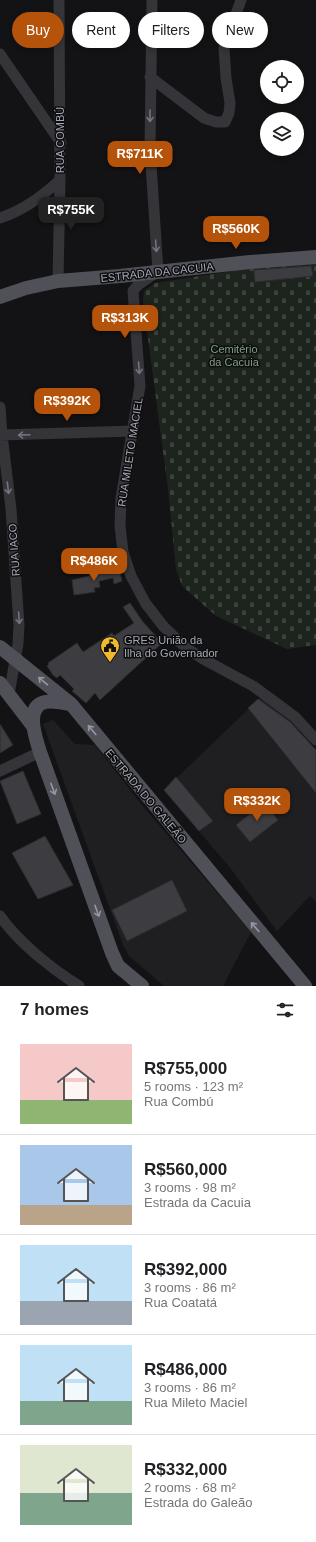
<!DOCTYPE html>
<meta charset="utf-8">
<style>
body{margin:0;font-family:Arial,sans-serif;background:#f2f2f2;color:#202124;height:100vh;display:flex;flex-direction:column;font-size:15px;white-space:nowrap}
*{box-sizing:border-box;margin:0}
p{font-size:13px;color:#757577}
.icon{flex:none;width:22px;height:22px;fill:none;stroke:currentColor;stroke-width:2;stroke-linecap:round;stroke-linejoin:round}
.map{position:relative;height:986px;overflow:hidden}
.drawer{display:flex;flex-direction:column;background:#fff;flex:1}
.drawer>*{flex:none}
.guide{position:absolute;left:12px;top:12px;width:292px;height:36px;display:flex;gap:8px}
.buttons{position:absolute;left:260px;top:60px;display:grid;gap:8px}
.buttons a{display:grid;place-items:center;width:44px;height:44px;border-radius:50%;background:#fff;box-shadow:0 2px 6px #0003;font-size:20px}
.price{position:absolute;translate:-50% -34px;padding:0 9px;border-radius:8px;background:#b45309;color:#fff;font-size:13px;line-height:26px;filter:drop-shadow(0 1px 2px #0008)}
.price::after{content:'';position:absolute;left:50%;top:24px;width:12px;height:9px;margin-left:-6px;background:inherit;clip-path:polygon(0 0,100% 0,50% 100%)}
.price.current{background:#222;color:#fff}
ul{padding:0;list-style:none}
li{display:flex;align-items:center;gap:12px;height:100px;padding:0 20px}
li+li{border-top:1px solid #e0e0e0}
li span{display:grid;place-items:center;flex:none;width:112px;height:80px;border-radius:0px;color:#555}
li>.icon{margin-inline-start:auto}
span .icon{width:48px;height:48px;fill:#fffc;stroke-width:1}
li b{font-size:17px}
h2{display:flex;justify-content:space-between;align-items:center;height:48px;padding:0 20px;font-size:17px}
.chip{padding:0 14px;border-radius:18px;background:#fff;box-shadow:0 2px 6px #0003;font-size:14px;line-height:36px}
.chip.current{background:#b45309;color:#fff}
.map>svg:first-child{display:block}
</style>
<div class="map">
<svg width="316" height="986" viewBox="0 0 316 986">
<defs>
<pattern id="cemetery-stones" width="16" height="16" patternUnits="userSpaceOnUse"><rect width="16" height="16" fill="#1d241e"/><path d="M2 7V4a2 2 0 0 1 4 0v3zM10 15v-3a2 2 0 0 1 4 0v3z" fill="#3b413c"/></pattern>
</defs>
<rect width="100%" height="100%" fill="#131214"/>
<path fill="#1f1f21" d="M260 698 287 714 316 750V902L310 896 277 931 231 869 164 790Z
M53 720 75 744 95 745 142 805 251 932 223 986H164L129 956 123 945 43 724Z"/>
<path fill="url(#cemetery-stones)" d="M316 261V645L287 649 216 616 182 586 176 569 168 489 143 301 144 291 155 283 245 269Z"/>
<path fill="#3d3d41" stroke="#2d2c30" d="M311 266 313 276 255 282 254 270Z
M119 569 122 581 114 584 113 578 99 581 100 587 94 588 95 592 74 595 72 580Z
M130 603 143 622 162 643 100 700 95 693 86 703 72 691 74 689 60 675 57 678 53 675 47 666 49 664 48 663 77 643 83 652 112 633 114 636 134 623 123 607Z
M258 699 290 722 316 750V793L248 708Z
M0 724 13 745 0 753Z
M23 771 41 814 17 824 0 781Z
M176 777 213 821 199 831 164 790Z
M264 803 278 820 250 842 236 825Z
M45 836 73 885 38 899 12 853Z
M172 880 187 911 127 941 112 910Z"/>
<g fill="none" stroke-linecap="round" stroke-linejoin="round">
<path stroke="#343439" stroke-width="11" d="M152 0 150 149 158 271 138 285 133 291 140 386 121 498 120 526 123 552 131 576 146 604 164 627 185 647 203 659 253 686 272 700 295 717 316 740
M0 54 61 143
M150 77 204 118 216 122H225L229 113 230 103 226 78 224 48 241 0
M0 218C24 210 41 197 60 180
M58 281 60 180 59 0
M0 407 2 435 11 509 19 625 18 644 9 694
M0 435 133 431
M0 771 40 752
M0 916C18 942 52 969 79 986"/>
<path stroke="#505158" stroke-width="14" d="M0 297 26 288 58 281 120 276 250 262 316 257
M0 647 71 704 305 986
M0 683 33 726
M70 704C63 703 53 700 45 702 24 707 36 739 40 752L112 953 118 966 142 986"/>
</g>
<defs><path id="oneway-shaft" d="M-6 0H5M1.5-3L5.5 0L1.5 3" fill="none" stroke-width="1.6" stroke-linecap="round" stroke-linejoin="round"/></defs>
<g stroke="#72747d">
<use href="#oneway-shaft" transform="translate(150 116) rotate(90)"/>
<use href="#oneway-shaft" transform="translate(156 246) rotate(86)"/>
<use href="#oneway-shaft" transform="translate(139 368) rotate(86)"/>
<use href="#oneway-shaft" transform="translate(24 435) rotate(178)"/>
<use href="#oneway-shaft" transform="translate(8 488) rotate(83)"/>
<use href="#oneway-shaft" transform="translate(19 618) rotate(86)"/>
</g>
<g stroke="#9397a2">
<use href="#oneway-shaft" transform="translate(43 681) rotate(-140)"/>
<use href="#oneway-shaft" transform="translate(92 730) rotate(-130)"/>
<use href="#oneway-shaft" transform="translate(53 789) rotate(70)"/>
<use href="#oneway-shaft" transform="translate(97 911) rotate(70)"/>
<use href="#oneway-shaft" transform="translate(255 927) rotate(-130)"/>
</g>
<defs>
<symbol id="civic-pin" viewBox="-11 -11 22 30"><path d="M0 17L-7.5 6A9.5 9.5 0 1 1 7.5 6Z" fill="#f1ba2d" stroke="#0e0e0f"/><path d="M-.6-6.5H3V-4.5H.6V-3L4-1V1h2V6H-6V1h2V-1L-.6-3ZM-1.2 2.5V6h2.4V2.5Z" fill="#111"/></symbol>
</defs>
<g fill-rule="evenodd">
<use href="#civic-pin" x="99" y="635" width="22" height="30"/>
</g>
<g text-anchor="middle" stroke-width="3" stroke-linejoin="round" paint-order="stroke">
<g font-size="11" fill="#a4a8b5" stroke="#0e0e0f">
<text transform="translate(60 140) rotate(-90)" y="4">RUA COMBÚ</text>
<text transform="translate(157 272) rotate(-6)" y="4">ESTRADA DA CACUIA</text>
<text transform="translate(130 452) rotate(-81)" y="4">RUA MILETO MACIEL</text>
<text transform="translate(14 550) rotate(-94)" y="4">RUA IACO</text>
<text transform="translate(146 796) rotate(50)" y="4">ESTRADA DO GALEÃO</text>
</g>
<g font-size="11" fill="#7ba07f" stroke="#0e0e0f">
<text x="234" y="353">Cemitério<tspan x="234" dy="13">da Cacuia</tspan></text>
</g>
<g font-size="11" fill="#a4a8b5" stroke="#0e0e0f" text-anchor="start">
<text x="124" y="644">GRES União da<tspan x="124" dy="13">Ilha do Governador</tspan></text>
</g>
</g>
</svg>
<div class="buttons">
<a><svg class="icon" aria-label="locate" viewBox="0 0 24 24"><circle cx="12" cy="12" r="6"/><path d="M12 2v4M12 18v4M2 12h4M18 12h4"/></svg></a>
<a><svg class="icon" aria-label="layers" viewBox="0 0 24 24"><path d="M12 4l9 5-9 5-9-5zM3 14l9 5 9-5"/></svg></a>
</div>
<b class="price" style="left:140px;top:175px">R$711K</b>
<b class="price current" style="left:71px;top:231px">R$755K</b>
<b class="price" style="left:236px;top:250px">R$560K</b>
<b class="price" style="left:125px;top:339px">R$313K</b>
<b class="price" style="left:67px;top:422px">R$392K</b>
<b class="price" style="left:94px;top:582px">R$486K</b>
<b class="price" style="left:257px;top:822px">R$332K</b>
<div class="guide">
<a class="chip current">Buy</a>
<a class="chip">Rent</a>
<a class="chip">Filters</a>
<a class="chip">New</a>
</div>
</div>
<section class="drawer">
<h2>7 homes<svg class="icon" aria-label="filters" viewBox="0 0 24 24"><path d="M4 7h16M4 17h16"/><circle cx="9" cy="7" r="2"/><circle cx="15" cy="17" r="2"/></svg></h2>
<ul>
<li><span style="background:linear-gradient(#f6c9c9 70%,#8fb573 0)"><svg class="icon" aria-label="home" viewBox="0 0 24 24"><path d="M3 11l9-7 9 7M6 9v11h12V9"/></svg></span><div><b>R$755,000</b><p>5 rooms · 123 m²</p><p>Rua Combú</p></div></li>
<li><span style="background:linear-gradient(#a9c7e8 75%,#b9a48a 0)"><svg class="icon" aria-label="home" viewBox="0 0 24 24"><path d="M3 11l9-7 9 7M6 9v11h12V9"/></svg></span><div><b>R$560,000</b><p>3 rooms · 98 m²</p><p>Estrada da Cacuia</p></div></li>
<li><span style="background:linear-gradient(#bfe0f5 70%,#9aa5b1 0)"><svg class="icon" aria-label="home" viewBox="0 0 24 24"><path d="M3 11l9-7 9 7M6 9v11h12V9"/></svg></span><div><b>R$392,000</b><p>3 rooms · 86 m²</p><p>Rua Coatatá</p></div></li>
<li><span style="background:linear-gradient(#bfe0f5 70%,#7fa58c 0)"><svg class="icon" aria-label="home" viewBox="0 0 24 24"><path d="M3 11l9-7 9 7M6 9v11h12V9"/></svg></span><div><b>R$486,000</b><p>3 rooms · 86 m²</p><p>Rua Mileto Maciel</p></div></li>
<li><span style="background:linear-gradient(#dfe7d0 60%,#7fa58c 0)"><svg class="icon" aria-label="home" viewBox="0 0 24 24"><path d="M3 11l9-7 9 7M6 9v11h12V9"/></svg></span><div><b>R$332,000</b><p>2 rooms · 68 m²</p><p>Estrada do Galeão</p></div></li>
</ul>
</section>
